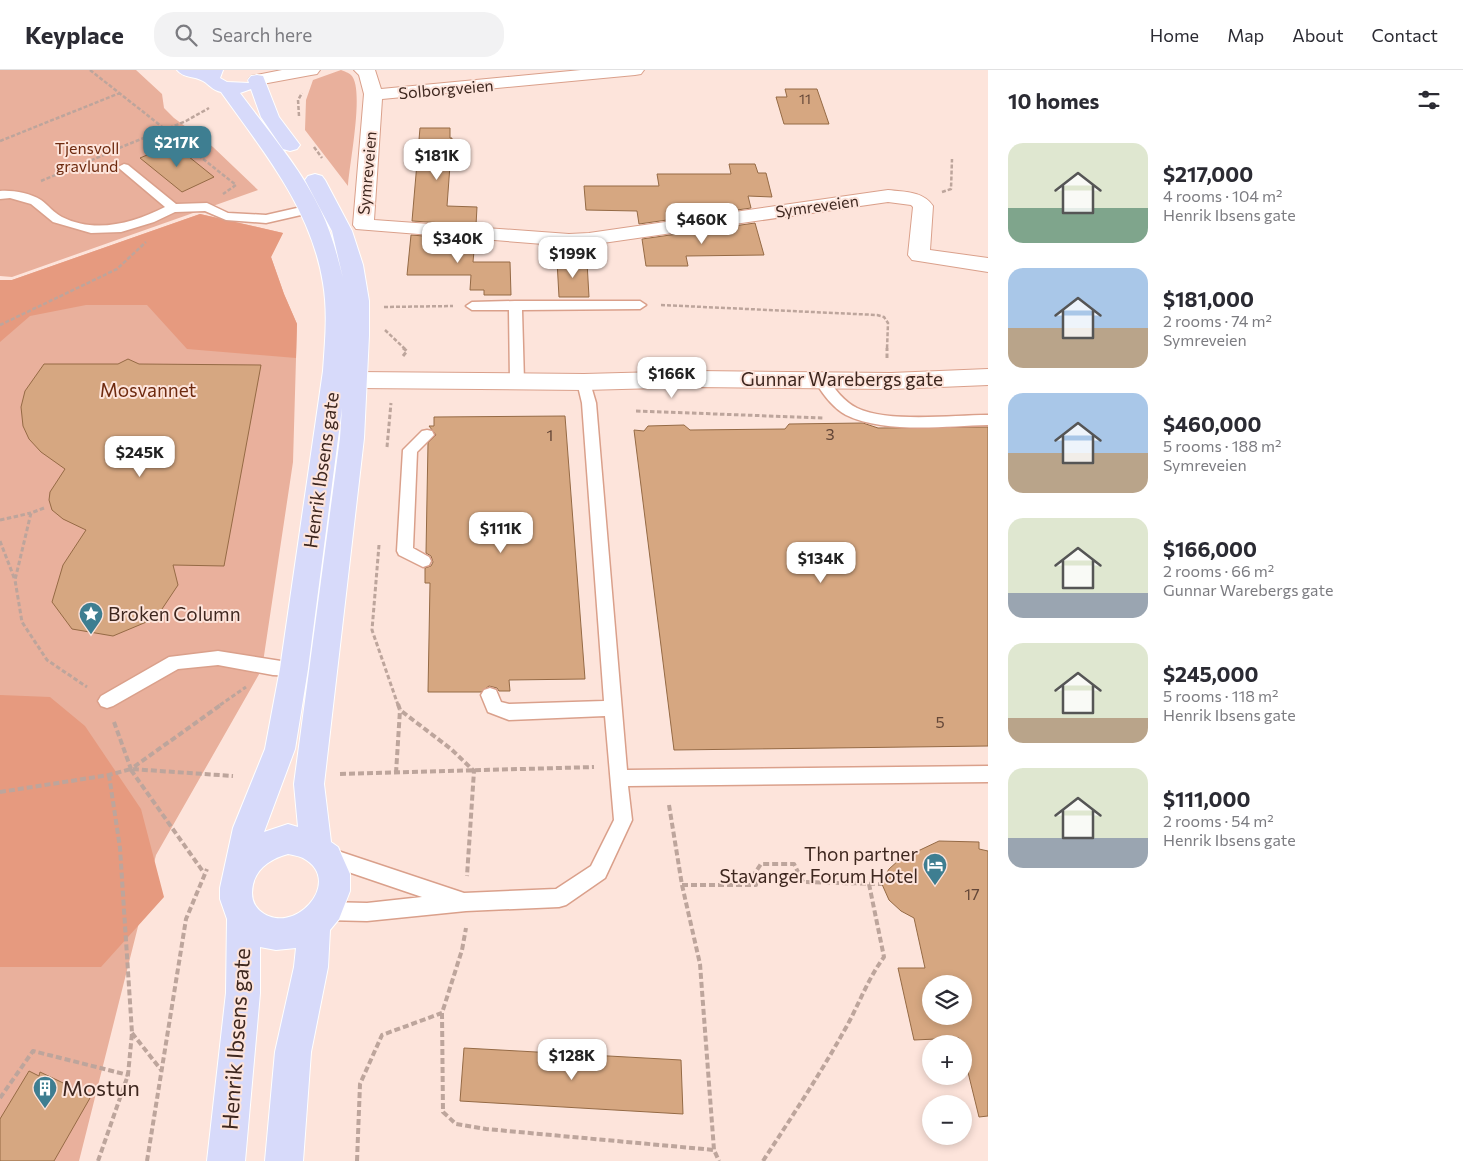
<!DOCTYPE html>
<meta charset="utf-8">
<style>
body{margin:0;font-family:Commissioner,sans-serif;background:#f2f2f3;color:#2b2b33;height:100vh;display:flex;flex-direction:column;font-size:19px;white-space:nowrap}
*{box-sizing:border-box;margin:0}
p{font-size:16px;color:#7c7c81}
.icon{flex:none;width:28px;height:28px;fill:none;stroke:currentColor;stroke-width:2;stroke-linecap:round;stroke-linejoin:round}
.map{position:relative;flex:1;overflow:hidden}
.details{display:flex;flex-direction:column;background:#fff;width:475px}
.details>*{flex:none}
.buttons{position:absolute;left:922px;top:905px;display:grid;gap:10px}
.buttons a{display:grid;place-items:center;width:50px;height:50px;border-radius:50%;background:#fff;box-shadow:0 2px 8px #0003;font-size:25px}
.price{position:absolute;translate:-50% -42px;padding:0 11px;border-radius:10px;background:#fff;color:#222;font-size:16px;line-height:32px;filter:drop-shadow(0 1px 2px #0008)}
.price::after{content:'';position:absolute;left:50%;top:30px;width:15px;height:11px;margin-left:-8px;background:inherit;clip-path:polygon(0 0,100% 0,50% 100%)}
.price.active{background:#3e7e91;color:#fff}
ul{padding:0;list-style:none}
li{display:flex;align-items:center;gap:15px;height:125px;padding:0 20px}
li span{display:grid;place-items:center;flex:none;width:140px;height:100px;border-radius:15px;color:#555}
li>.icon{margin-inline-start:auto}
span .icon{width:60px;height:60px;fill:#fffc;stroke-width:1}
li b{font-size:21px}
h2{display:flex;justify-content:space-between;align-items:center;height:60px;padding:0 20px;font-size:21px}
header{display:flex;align-items:center;gap:30px;box-sizing:border-box;height:70px;padding:0 25px;background:#fff;border-bottom:1px solid #e1e1e2}
header strong{font-size:24px}
nav{display:flex;gap:28px;margin-inline-start:auto;font-size:18px}
.search{width:350px;height:45px;background:#f2f2f3;display:flex;align-items:center;gap:12px;box-sizing:border-box;padding:0 18px;border-radius:20px;color:#7c7c81;font-size:19px}
main{display:flex;flex:1;min-height:0}
.map>svg:first-child{display:block}
</style>
<header>
<strong>Keyplace</strong>
<div class="search"><svg class="icon" aria-label="search" viewBox="0 0 24 24"><circle cx="10" cy="10" r="6"/><path d="M15 15l6 6"/></svg>Search here</div>
<nav><a>Home</a><a>Map</a><a>About</a><a>Contact</a></nav>
</header>
<main>
<div class="map">
<svg width="988" height="1091" viewBox="0 0 988 1091">
<rect width="100%" height="100%" fill="#fde4db"/>
<path fill="#e9b09c" d="M0 0H136L162 24 164 38 174 48 213 77 258 120 12 207 0 206Z
M341 0C344 1 349 3 351 5 365 18 349 95 348 116L305 60 306 30 313 10Z
M200 144 283 163 271 187 284 224 297 254 293 392 262 599 156 785 79 1091H0V210H12Z"/>
<path fill="#e69a7f" d="M200 144 283 163 271 187 284 224 297 254 296 288 187 279 147 235H86L30 246 0 272V210H12Z
M0 625 50 627 85 656 141 739 164 827 101 897H0Z"/>
<path fill="#d6a781" stroke="#956a45" fill-rule="evenodd" d="M785 19H817L829 54H784L776 27H787Z
M420 58H450V68H452L447 136 477 137 476 155 412 151Z
M173 74 214 107 182 122 140 88Z
M729 94H755L758 103H766L772 127 748 126 751 138 639 154 637 141 586 140 584 116H659L657 104H731Z
M755 153 764 185 686 186 688 196H646L642 169Z
M411 165 475 170 473 192H510L511 225H484V220H470L471 205H407Z
M557 191 587 192 589 227H559Z
M128 289 139 294 261 295 224 496 173 495 178 515 156 548 113 566 72 559 52 532 63 495 86 460 63 449 52 440 49 430 50 422 65 399 41 382 29 369 23 356 21 337 25 321 44 294H118Z
M565 346 585 609 509 610 510 621H499L497 618 489 616 481 622H428L430 513H425V498L431 496 433 492 431 486 426 483 428 373 436 365 429 356H434V347Z
M863 353 878 358 988 357V676L674 680 634 360 644 361 648 356 684 355 690 360 785 359 789 354Z
M939 771 979 772V779L988 781V1046L979 1047 964 986V974H961L959 968 914 970 898 898H925L914 848 901 841 889 830 881 812 889 799 899 790ZM931 914H964V946H931Z
M464 978 681 990 683 1044 460 1031Z
M29 1001 39 1006 40 1002 78 1020 77 1022 90 1028 54 1091H0V1049Z"/>
<g fill="none" stroke-linecap="round" stroke-linejoin="round">
<defs>
<path id="service" d="M124 94 128 95 176 134 207 133 228 143 266 145 310 135 316 139 314 142 266 153 226 150 205 141 175 142 154 152 121 162 91 163 53 152 31 134 10 128 0 129V121C12 120 30 123 41 130 48 135 54 143 62 147 96 164 133 153 165 137L120 99 118 97Z
M515 231H640L646 235 640 239 522 240 524 312 522 315H512L510 312 509 240H472L466 236 472 232Z
M822 306 827 308C835 319 844 332 857 338 888 353 953 345 988 345V355C946 356 885 364 846 345 833 338 822 323 815 311L817 308Z
M584 307 589 309 596 333 627 700 988 696V712L628 716 632 750 605 808 566 835 559 837 466 841 367 851 325 850 318 848 315 841 318 834 325 832 367 833 422 827 319 792 317 786 319 780 326 777 464 823 556 819 591 796 614 750 605 646 509 650 488 642 481 625 484 620 490 618 496 620 501 632 509 634 604 631 582 333 577 312 579 309Z
M427 360 432 361 434 365 417 382 413 478 429 487 431 491 429 495 423 497 399 485 397 481 403 380 422 361Z
M218 581 300 594 302 599 300 604 294 606 273 605 218 595 178 599 113 636 107 638 101 636 98 631 101 626 169 587Z"/>
<path id="minor" d="M354 0H375L381 19 581 0H644L641 4 635 5 382 29 374 150 569 164 589 163 888 120C905 122 923 121 933 136L930 180 988 188V202L912 190 908 185 913 137 911 135 888 132 589 175 569 176 356 159 353 155 364 24 359 5Z
M988 299V315L891 319 697 317 584 320 356 318 348 316 344 310 348 304 356 302 584 304 697 301 891 303Z"/>
<path id="tertiary" d="M282 0H320L317 4 311 5 257 15 251 14 248 10 251 6Z"/>
<path id="primary" d="M177 0H223L220 8 227 12 249 13 248 10 251 6 257 5 263 6 279 47 300 75 297 79 290 81 283 79 261 47 251 19 240 23C267 60 300 97 320 139 331 161 337 185 343 208L332 161 305 110 308 106 315 104 322 106 325 110 352 161 363 195 369 231V265L364 368 324 714 331 772 338 777 350 804V821L339 849 330 860 328 897 311 982 303 1091H265L275 982 294 897 296 878 276 880 260 877V923L245 1091H207L226 923 227 849 220 829V818L233 758 265 679 280 599 323 301C325 272 328 242 323 213 311 138 263 81 221 22 212 20 210 15 203 11 195 6 183 8 177 0ZM342 338 340 368 294 714 298 757 288 754 264 762 295 679 308 599ZM288 784C293 785 299 786 303 788 346 811 292 870 259 840 254 835 252 830 252 823 252 801 269 789 288 784Z"/>
</defs>
<use href="#service" stroke="#daa08b" stroke-width="3"/>
<use href="#minor" stroke="#daa08b" stroke-width="2"/>
<use href="#tertiary" stroke="#daa08b" stroke-width="2"/>
<use href="#primary" stroke="#fff" stroke-width="2"/>
<path stroke="#bda59c" stroke-width="2.5" stroke-dasharray="4 2" stroke-linecap="butt" d="M90 0 236 115 223 124
M299 46 298 30 302 23
M0 71 120 23
M314 77 322 88
M119 78 186 51 209 38
M41 111 111 82
M942 122 951 119 952 89
M661 235 877 245 884 247 888 253 887 279
M384 237 453 236
M0 255 117 199 146 172
M385 260 405 279"/>
<path stroke="#bda59c" stroke-width="3" stroke-dasharray="4.5 2.5" stroke-linecap="butt" d="M403 286 407 281 403 278
M887 288V278
M636 341 823 348
M387 377 391 333
M44 438 31 443 15 510 22 552 47 590 87 617
M0 450 31 443
M0 471 15 510
M379 475 372 560 398 635
M220 635 246 617"/>
<path stroke="#bda59c" stroke-width="4" stroke-dasharray="6 3" stroke-linecap="butt" d="M398 634 400 640 451 679 474 701 467 806
M114 652 131 699 222 634
M131 700 204 803
M396 703 400 640
M340 704 594 697
M0 722 109 705 131 699 233 706
M669 735 682 815 700 894 714 1080 719 1091
M682 815H756L755 803 761 794H794L803 812 882 814
M442 943 443 1042 456 1054 486 1059 714 1080
M132 963 162 1001
M0 1028 33 981 128 1005
M98 1091 128 1005 132 963 120 778 109 705
M147 1091 186 849 207 799
M357 1091 360 1014 382 965 442 943 462 880 466 858
M763 1091C791 1048 819 1006 844 961 858 937 867 910 884 887L869 814"/>
<use href="#service" fill="#fff" fill-rule="evenodd"/>
<use href="#minor" fill="#fff" fill-rule="evenodd"/>
<use href="#tertiary" fill="#fff" fill-rule="evenodd"/>
<use href="#primary" fill="#d7dafa" fill-rule="evenodd"/>
</g>
<defs>
<symbol id="sight-pin" viewBox="-11 -11 22 30"><path d="M0 17L-7.5 6A9.5 9.5 0 1 1 7.5 6Z" fill="#3e7e91" stroke="#fde4db"/><path d="M0-6L1.8-2.2L6-1.7L2.9 1.2L3.7 5.4L0 3.3L-3.7 5.4L-2.9 1.2L-6-1.7L-1.8-2.2Z" fill="#fff"/></symbol>
<symbol id="hotel-pin" viewBox="-11 -11 22 30"><path d="M0 17L-7.5 6A9.5 9.5 0 1 1 7.5 6Z" fill="#3e7e91" stroke="#fde4db"/><path d="M-6-4.5h1.5V1H6V5H4.5V3h-9V5H-6ZM-4 0a1.8 1.8 0 1 1 3.6 0ZM.5 0V-2.5h3Q6-2.5 6 0Z" fill="#fff"/></symbol>
<symbol id="building-pin" viewBox="-11 -11 22 30"><path d="M0 17L-7.5 6A9.5 9.5 0 1 1 7.5 6Z" fill="#3e7e91" stroke="#fde4db"/><path d="M-4-6H4V6H1V3H-1V6H-4ZM-2.5-4.3h1.7v1.8h-1.7ZM.8-4.3h1.7v1.8H.8ZM-2.5-1h1.7V.8h-1.7ZM.8-1h1.7V.8H.8Z" fill="#fff"/></symbol>
</defs>
<g fill-rule="evenodd">
<use href="#sight-pin" x="77" y="530" width="28" height="38"/>
<use href="#hotel-pin" x="921" y="781" width="28" height="38"/>
<use href="#building-pin" x="31" y="1004" width="28" height="38"/>
</g>
<g text-anchor="middle" stroke-width="4" stroke-linejoin="round" paint-order="stroke">
<g font-size="14" fill="#644738">
<text x="805" y="34">11</text>
</g>
<g font-size="16" fill="#3e271f" stroke="#fde4db">
<text transform="translate(446 19) rotate(-5)" y="6">Solborgveien</text>
<text transform="translate(367 103) rotate(-85)" y="6">Symreveien</text>
<text transform="translate(817 136) rotate(-8)" y="6">Symreveien</text>
</g>
<g font-size="16" fill="#6e2a0f" stroke="#fde4db">
<text x="87" y="84">Tjensvoll<tspan x="87" dy="18">gravlund</tspan></text>
</g>
<g font-size="16" fill="#644738">
<text x="830" y="370">3</text>
<text x="550" y="371">1</text>
<text x="940" y="658">5</text>
<text x="972" y="830">17</text>
</g>
<g font-size="19" fill="#3e271f" stroke="#fde4db">
<text x="842" y="316">Gunnar Warebergs gate</text>
<text transform="translate(321 400) rotate(-82)" y="7">Henrik Ibsens gate</text>
</g>
<g font-size="19" fill="#6e2a0f" stroke="#fde4db">
<text x="148" y="327">Mosvannet</text>
</g>
<g font-size="19" fill="#3e271f" stroke="#fde4db" text-anchor="start">
<text x="108" y="551">Broken Column</text>
<text x="918" y="791" text-anchor="end">Thon partner<tspan x="918" dy="22">Stavanger Forum Hotel</tspan></text>
</g>
<g font-size="22" fill="#3e271f" stroke="#fde4db">
<text transform="translate(236 969) rotate(-86)" y="8">Henrik Ibsens gate</text>
</g>
<g font-size="22" fill="#3e271f" stroke="#fde4db" text-anchor="start">
<text x="62" y="1026">Mostun</text>
</g>
</g>
</svg>
<div class="buttons">
<a><svg class="icon" aria-label="layers" viewBox="0 0 24 24"><path d="M12 4l9 5-9 5-9-5zM3 14l9 5 9-5"/></svg></a>
<a>+</a>
<a>−</a>
</div>
<b class="price active" style="left:177px;top:98px">$217K</b>
<b class="price" style="left:437px;top:111px">$181K</b>
<b class="price" style="left:702px;top:175px">$460K</b>
<b class="price" style="left:458px;top:194px">$340K</b>
<b class="price" style="left:573px;top:209px">$199K</b>
<b class="price" style="left:672px;top:329px">$166K</b>
<b class="price" style="left:140px;top:408px">$245K</b>
<b class="price" style="left:501px;top:484px">$111K</b>
<b class="price" style="left:821px;top:514px">$134K</b>
<b class="price" style="left:572px;top:1011px">$128K</b>
</div>
<section class="details">
<h2>10 homes<svg class="icon" aria-label="filters" viewBox="0 0 24 24"><path d="M4 7h16M4 17h16"/><circle cx="9" cy="7" r="2"/><circle cx="15" cy="17" r="2"/></svg></h2>
<ul>
<li><span style="background:linear-gradient(#dfe7d0 65%,#7fa58c 0)"><svg class="icon" aria-label="home" viewBox="0 0 24 24"><path d="M3 11l9-7 9 7M6 9v11h12V9"/></svg></span><div><b>$217,000</b><p>4 rooms · 104 m²</p><p>Henrik Ibsens gate</p></div></li>
<li><span style="background:linear-gradient(#a9c7e8 60%,#b9a48a 0)"><svg class="icon" aria-label="home" viewBox="0 0 24 24"><path d="M3 11l9-7 9 7M6 9v11h12V9"/></svg></span><div><b>$181,000</b><p>2 rooms · 74 m²</p><p>Symreveien</p></div></li>
<li><span style="background:linear-gradient(#a9c7e8 60%,#b9a48a 0)"><svg class="icon" aria-label="home" viewBox="0 0 24 24"><path d="M3 11l9-7 9 7M6 9v11h12V9"/></svg></span><div><b>$460,000</b><p>5 rooms · 188 m²</p><p>Symreveien</p></div></li>
<li><span style="background:linear-gradient(#dfe7d0 75%,#9aa5b1 0)"><svg class="icon" aria-label="home" viewBox="0 0 24 24"><path d="M3 11l9-7 9 7M6 9v11h12V9"/></svg></span><div><b>$166,000</b><p>2 rooms · 66 m²</p><p>Gunnar Warebergs gate</p></div></li>
<li><span style="background:linear-gradient(#dfe7d0 75%,#b9a48a 0)"><svg class="icon" aria-label="home" viewBox="0 0 24 24"><path d="M3 11l9-7 9 7M6 9v11h12V9"/></svg></span><div><b>$245,000</b><p>5 rooms · 118 m²</p><p>Henrik Ibsens gate</p></div></li>
<li><span style="background:linear-gradient(#dfe7d0 70%,#9aa5b1 0)"><svg class="icon" aria-label="home" viewBox="0 0 24 24"><path d="M3 11l9-7 9 7M6 9v11h12V9"/></svg></span><div><b>$111,000</b><p>2 rooms · 54 m²</p><p>Henrik Ibsens gate</p></div></li>
</ul>
</section>
</main>
